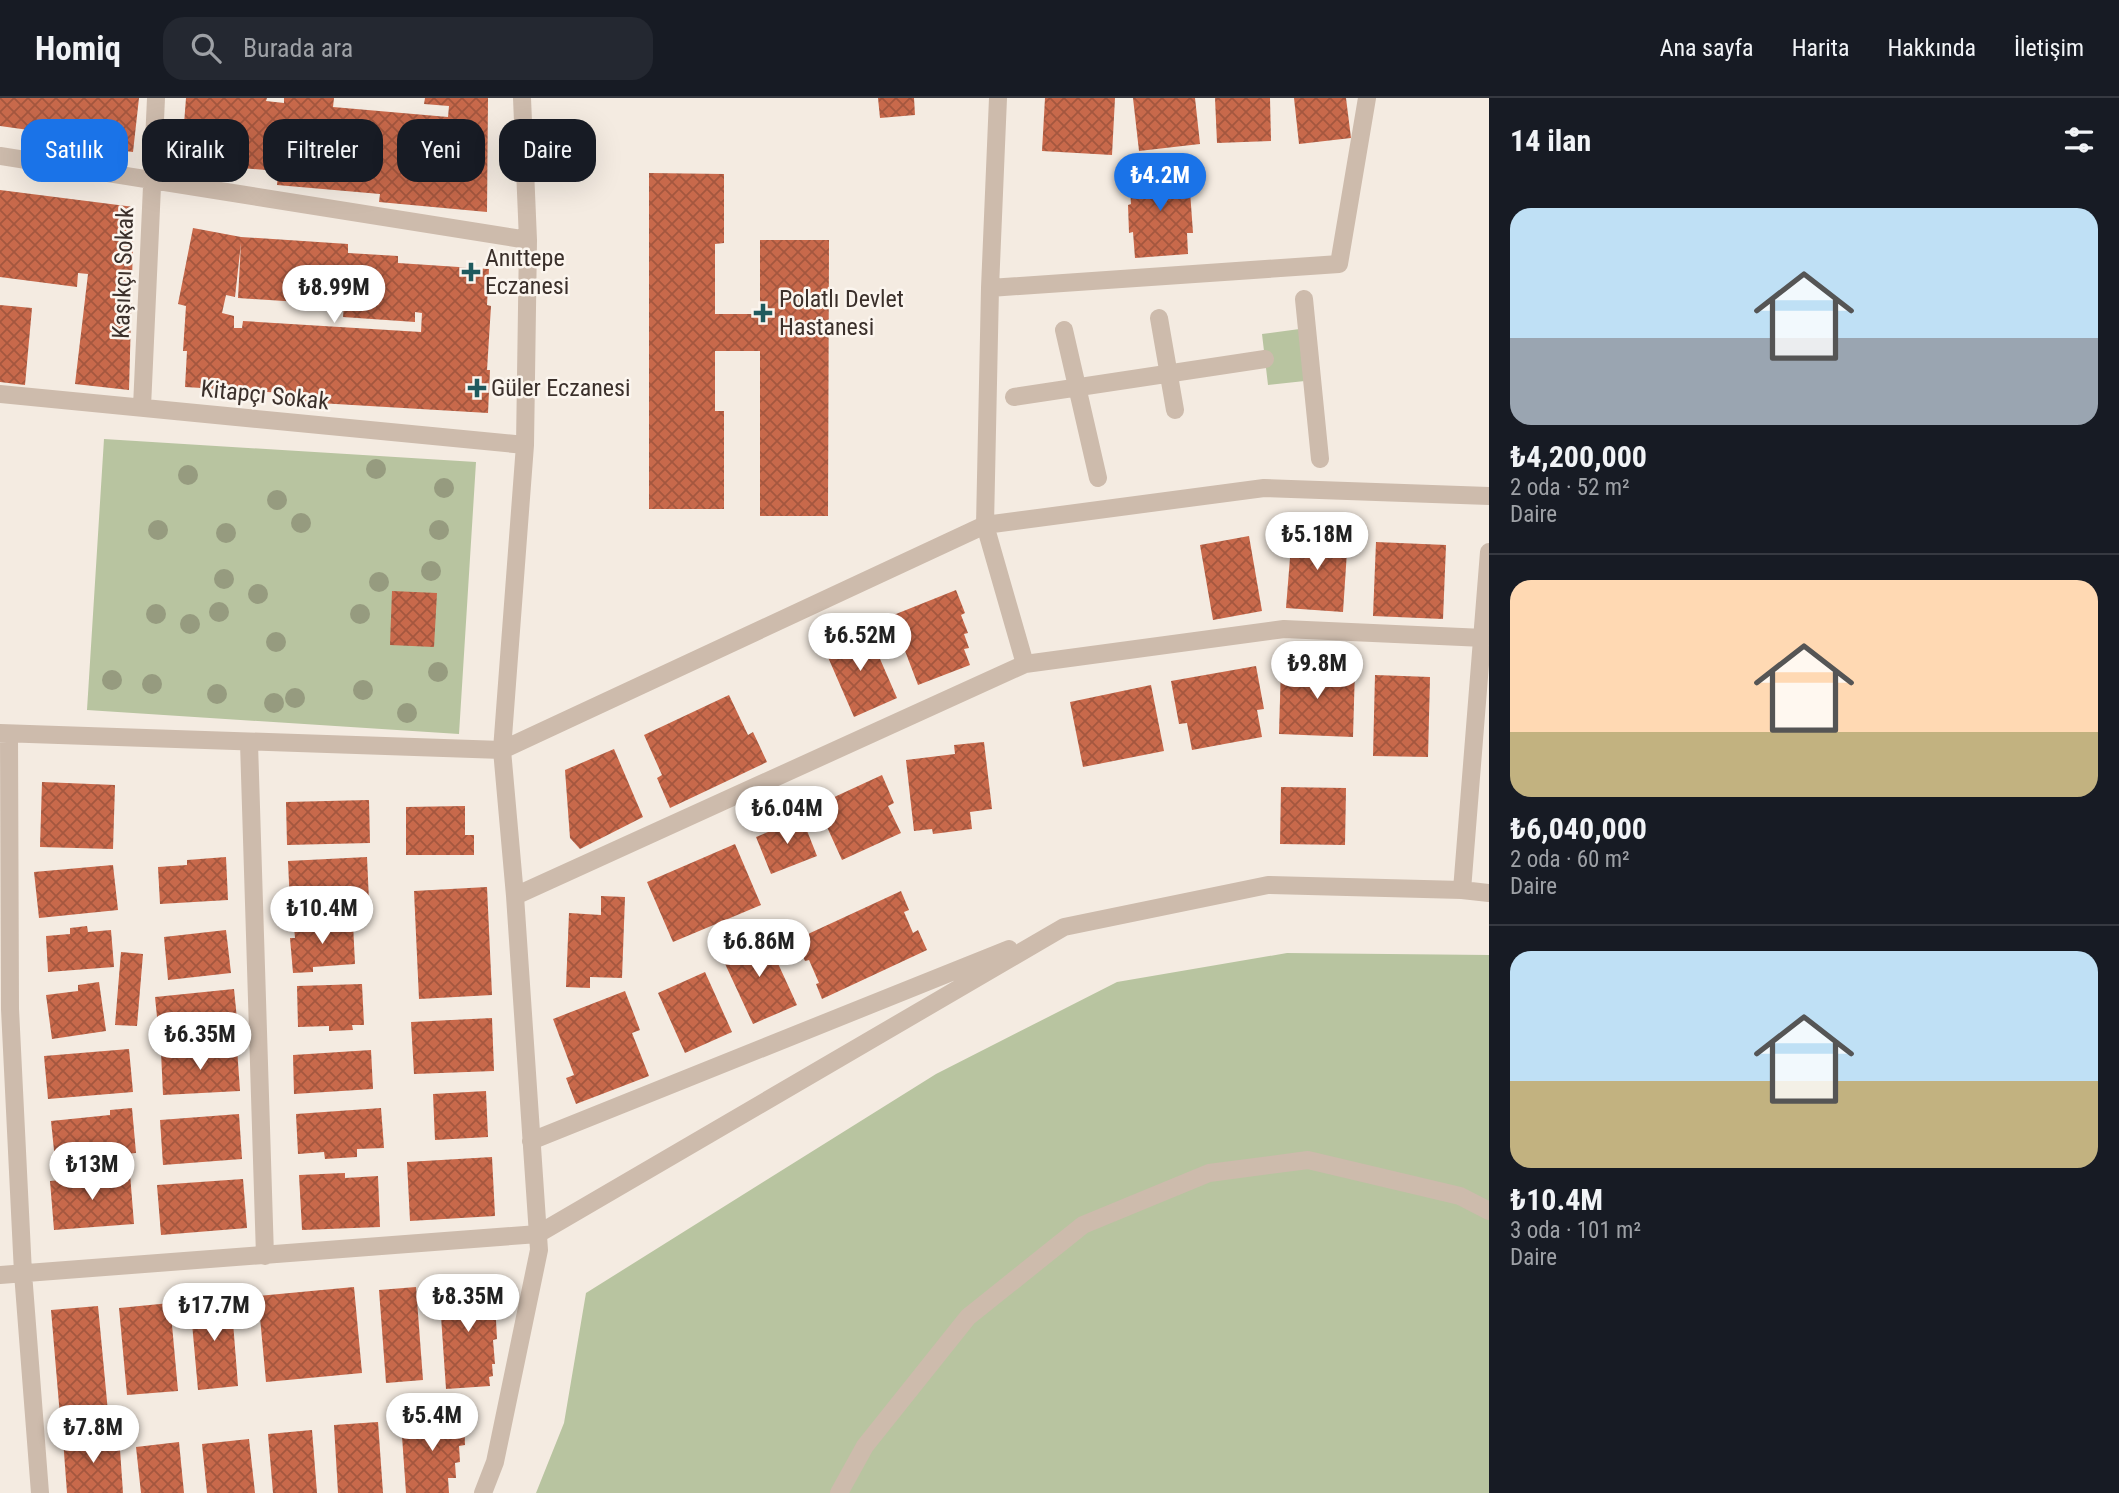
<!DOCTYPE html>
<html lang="tr">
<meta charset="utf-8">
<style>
body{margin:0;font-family:"Roboto Condensed",sans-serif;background:#242831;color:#f1f3f6;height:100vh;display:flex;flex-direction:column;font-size:26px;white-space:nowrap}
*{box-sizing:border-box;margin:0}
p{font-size:23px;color:#9ea1a6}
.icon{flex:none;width:38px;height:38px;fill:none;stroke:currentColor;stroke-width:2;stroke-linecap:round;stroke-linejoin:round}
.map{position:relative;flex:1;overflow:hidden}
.panel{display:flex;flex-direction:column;background:#171b24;width:630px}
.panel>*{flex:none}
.banner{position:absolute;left:21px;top:21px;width:665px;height:63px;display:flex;gap:14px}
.price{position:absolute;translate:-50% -60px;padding:0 16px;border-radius:24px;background:#fff;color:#222;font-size:23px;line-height:46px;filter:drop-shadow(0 2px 4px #0008)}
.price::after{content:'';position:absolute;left:50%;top:42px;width:21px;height:16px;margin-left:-10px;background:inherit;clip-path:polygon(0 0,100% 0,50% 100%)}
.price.selected{background:#1a73e8;color:#fff}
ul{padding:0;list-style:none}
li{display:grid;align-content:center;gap:14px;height:371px;padding:0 21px}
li+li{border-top:2px solid #363941}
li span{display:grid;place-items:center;height:217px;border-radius:21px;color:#555}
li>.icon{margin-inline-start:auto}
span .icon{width:126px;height:126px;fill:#fffc;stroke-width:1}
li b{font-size:30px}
h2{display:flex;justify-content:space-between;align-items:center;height:84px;padding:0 21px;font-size:30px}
.pill{padding:0 24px;border-radius:21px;background:#171b24;box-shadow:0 7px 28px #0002;font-size:24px;line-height:63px}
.pill.selected{background:#1a73e8;color:#fff}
header{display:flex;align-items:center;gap:42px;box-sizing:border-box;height:98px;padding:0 35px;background:#171b24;border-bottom:2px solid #363941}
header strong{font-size:33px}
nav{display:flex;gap:38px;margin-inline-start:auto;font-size:24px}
.search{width:490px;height:63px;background:#242831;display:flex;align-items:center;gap:18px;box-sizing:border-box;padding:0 24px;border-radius:21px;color:#9ea1a6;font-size:26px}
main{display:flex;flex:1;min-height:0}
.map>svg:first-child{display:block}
</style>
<header>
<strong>Homiq</strong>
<div class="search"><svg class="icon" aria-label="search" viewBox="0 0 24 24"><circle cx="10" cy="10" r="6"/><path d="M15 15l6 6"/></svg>Burada ara</div>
<nav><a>Ana sayfa</a><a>Harita</a><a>Hakkında</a><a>İletişim</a></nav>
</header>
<main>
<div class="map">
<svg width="1489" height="1395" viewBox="0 0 1489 1395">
<defs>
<pattern id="building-cross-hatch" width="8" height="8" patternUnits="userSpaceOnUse" patternTransform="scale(1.75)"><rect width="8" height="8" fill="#c8694b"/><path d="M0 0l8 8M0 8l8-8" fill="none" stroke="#a4573f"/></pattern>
</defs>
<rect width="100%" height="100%" fill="#f4ebe1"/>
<path fill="#b8c4a0" d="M1307 230 1314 282 1268 287 1262 236Z
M104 341 476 364 459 636 87 612Z
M1287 855 1489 857V1395H536L564 1325 586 1195 936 976 1117 884Z"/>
<path fill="url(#building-cross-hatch)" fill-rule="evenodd" d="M0 0H139L133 54 35 42 36 33 0 28Z
M186 0H267L266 3 284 5V0H334L333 9 448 19 449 8 424 6 425 0H488L487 114 379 104 380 96 277 87 278 73 181 65Z
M878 0H914L915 17 880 20Z
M1045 0H1115L1112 57 1042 53Z
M1133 0H1195L1200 46 1139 53Z
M1215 0H1270L1271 43 1217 45Z
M1294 0H1346L1351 40 1299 46Z
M1182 70 1184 93H1190L1193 135H1187L1188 156 1135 160 1133 134 1129 135 1128 107 1131 106 1129 74Z
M649 75 724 76V145L715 146V216H760V142H829L828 418H760V253H715V313H724V411H649Z
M0 92 134 109 129 292 75 286 88 176 78 175 77 189 0 179Z
M193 130 241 139 348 146V155L398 158V165L489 171 487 207 491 208 487 272H490L488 315 285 303V295L185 289 187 253H183L186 208 178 206ZM241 145 238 200 344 207 343 219 415 224V214L422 215 421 234 243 223 242 230H234V218L222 215 226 197 235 199Z
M0 207 32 210 25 287 0 284Z
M1292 435 1348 438 1343 514 1286 510Z
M1249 438 1262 513 1213 522 1200 447Z
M1376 444 1446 447 1443 521 1373 518Z
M956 492 965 515 961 517 968 535 964 536 969 550 964 551 970 567 918 587 902 545 897 548 886 520Z
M392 493 437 495 434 549 390 547Z
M867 531 897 600 854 619 824 550Z
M1281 567 1355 570 1353 639 1279 636Z
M1256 568 1264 611 1257 612 1262 639 1192 652 1187 625 1179 626 1171 583Z
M1375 577 1430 579 1428 659 1373 658Z
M1151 587 1164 653 1083 669 1070 604Z
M729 597 748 637 753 634 767 664 670 710 657 680 662 677 644 637Z
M984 644 992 711 970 714 972 731 933 736 932 731 914 733 906 662 955 656 954 647Z
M614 651 643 719 580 751 570 740 565 672Z
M882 677 894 705 888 708 901 735 842 762 817 707Z
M42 684 115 687 113 751 40 749Z
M1281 689 1346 690 1345 747 1280 746Z
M369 702 370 745 287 747 286 704Z
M465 708V737H474V757H406V709Z
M802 720 817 758 771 776 756 739Z
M735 746 761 807 673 844 647 784Z
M226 759 228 802 160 806 158 769 187 767V762Z
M367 759 369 803 290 807 288 763Z
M113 767 118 812 39 820 34 774Z
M487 789 492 897 419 901 414 793Z
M901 793 909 812 904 814 913 835 918 832 927 852 822 901 816 886 819 885 809 862 805 863 795 842Z
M601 798 625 799 622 880 590 879V890L566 889 569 815 601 817Z
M328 822V827L353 826 355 866 313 869V874L293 875 290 840H295L294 829 308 828V824Z
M87 828 88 834 111 832 114 869 48 874 46 838 70 836V830Z
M226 832 231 875 168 882 164 839Z
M764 835 797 907 753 926 720 855Z
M121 854 143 856 137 928 115 927Z
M705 874 732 934 685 955 658 895Z
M99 884 106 933 52 941 46 897 78 893V887Z
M362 886 364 927H352L353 932 329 933V928L298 929 297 888Z
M234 891 238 931 159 938 155 899Z
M625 893 640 932 632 935 649 978 576 1006 566 980 574 977 553 921Z
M492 920 494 973 414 976 411 924Z
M237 950 240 993 163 997 161 954Z
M129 951 133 994 48 1001 44 958Z
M371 952 373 991 294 996 293 957Z
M486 993 488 1039 435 1042 433 996Z
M132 1010 136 1055 55 1062 51 1023 110 1017V1012Z
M381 1010 384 1050 357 1051V1059L325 1061 324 1054 298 1056 296 1016Z
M239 1016 242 1061 163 1067 160 1022Z
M492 1059 495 1118 410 1123 407 1064Z
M345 1075V1080L378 1078 380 1129 302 1132 299 1077Z
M130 1076 134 1126 54 1132 50 1083Z
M243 1081 247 1130 161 1137 157 1087Z
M494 1185 497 1241 493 1242 495 1266H492L493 1278 489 1279 490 1288 446 1291 439 1189Z
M354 1189 362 1275 266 1284 258 1198Z
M416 1189 423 1282 386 1285 379 1192Z
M231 1199 238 1288 198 1292 190 1203Z
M170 1205 178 1293 127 1297 119 1210Z
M98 1208 108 1314 60 1318 51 1212Z
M464 1319 465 1347 459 1348 460 1364 455 1365 456 1380H448L449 1395H406L401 1324Z
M378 1324 383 1395H338L334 1327Z
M312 1332 317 1395H273L268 1336Z
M119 1337 123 1395H67L63 1341Z
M249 1341 255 1395H207L202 1346Z
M179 1344 184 1395H141L136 1349Z"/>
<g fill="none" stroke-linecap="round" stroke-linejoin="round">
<path stroke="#cdbbac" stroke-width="18" d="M998 0 990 190 985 427 1025 566
M0 58 528 142
M990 190 1339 166 1367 0
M1304 201 1320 361
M1159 220 1175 312
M1064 232 1098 380
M0 296 525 347
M1014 299 1265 261
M142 309 156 0
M0 635 502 652 985 427 1264 390 1489 398
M9 636 10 911 23 1175 40 1395
M249 645 265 1158
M1462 792 1489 454
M515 798 1025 566 1284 531 1484 540
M531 1043 1009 851
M0 1177 538 1136 1064 829 1268 787 1462 792 1489 795
M483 1395 495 1364 539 1152 515 798 502 652 525 347 528 142 522 0
M839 1395 865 1348 968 1219 1083 1127 1209 1075 1308 1062 1460 1098 1489 1113"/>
</g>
<g fill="#969b7f">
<circle cx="376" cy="371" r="10"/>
<circle cx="188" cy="377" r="10"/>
<circle cx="444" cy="390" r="10"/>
<circle cx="277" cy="402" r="10"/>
<circle cx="301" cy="425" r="10"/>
<circle cx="158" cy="432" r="10"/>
<circle cx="439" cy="432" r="10"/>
<circle cx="226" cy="435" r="10"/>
<circle cx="431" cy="473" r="10"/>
<circle cx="224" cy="481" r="10"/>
<circle cx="379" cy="484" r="10"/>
<circle cx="258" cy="496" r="10"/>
<circle cx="219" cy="514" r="10"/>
<circle cx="156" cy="516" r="10"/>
<circle cx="360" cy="516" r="10"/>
<circle cx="190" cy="526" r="10"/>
<circle cx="276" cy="544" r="10"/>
<circle cx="438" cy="574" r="10"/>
<circle cx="112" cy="582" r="10"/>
<circle cx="152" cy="586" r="10"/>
<circle cx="363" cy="592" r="10"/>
<circle cx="217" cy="596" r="10"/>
<circle cx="295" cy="600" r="10"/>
<circle cx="274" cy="605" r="10"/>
<circle cx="407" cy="615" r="10"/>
</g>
<g fill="#1f5a5e" stroke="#fbf5ee" stroke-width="2.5">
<path d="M467.5 163.5h7v7h7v7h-7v7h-7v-7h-7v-7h7z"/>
<path d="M759.5 204.5h7v7h7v7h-7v7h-7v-7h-7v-7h7z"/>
<path d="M473.5 279.5h7v7h7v7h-7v7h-7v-7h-7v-7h7z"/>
</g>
<g text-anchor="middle" stroke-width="5" stroke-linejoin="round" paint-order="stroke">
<g font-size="24" fill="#3b302b" stroke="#fbf5ee" text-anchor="start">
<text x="485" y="168">Anıttepe<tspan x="485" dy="28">Eczanesi</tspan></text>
<text x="779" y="209">Polatlı Devlet<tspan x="779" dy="28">Hastanesi</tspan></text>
<text x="491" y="298">Güler Eczanesi</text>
</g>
<g font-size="24" fill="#3b302b" stroke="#fbf5ee">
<text transform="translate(123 175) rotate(-88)" y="8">Kaşıkçı Sokak</text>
<text transform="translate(265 297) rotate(6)" y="8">Kitapçı Sokak</text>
</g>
</g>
</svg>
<b class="price selected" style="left:1160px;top:115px">₺4.2M</b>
<b class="price" style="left:334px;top:227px">₺8.99M</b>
<b class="price" style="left:1317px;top:474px">₺5.18M</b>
<b class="price" style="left:860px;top:575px">₺6.52M</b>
<b class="price" style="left:1317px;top:603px">₺9.8M</b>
<b class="price" style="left:787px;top:748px">₺6.04M</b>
<b class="price" style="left:322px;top:848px">₺10.4M</b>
<b class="price" style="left:759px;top:881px">₺6.86M</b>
<b class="price" style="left:200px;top:974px">₺6.35M</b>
<b class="price" style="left:92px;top:1104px">₺13M</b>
<b class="price" style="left:468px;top:1236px">₺8.35M</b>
<b class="price" style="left:214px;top:1245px">₺17.7M</b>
<b class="price" style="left:432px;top:1355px">₺5.4M</b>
<b class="price" style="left:93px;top:1367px">₺7.8M</b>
<div class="banner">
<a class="pill selected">Satılık</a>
<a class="pill">Kiralık</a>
<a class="pill">Filtreler</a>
<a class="pill">Yeni</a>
<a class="pill">Daire</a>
</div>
</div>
<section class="panel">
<h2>14 ilan<svg class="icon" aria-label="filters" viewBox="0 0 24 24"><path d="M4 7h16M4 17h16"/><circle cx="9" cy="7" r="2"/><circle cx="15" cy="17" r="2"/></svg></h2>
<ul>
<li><span style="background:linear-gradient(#bfe0f5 60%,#9aa5b1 0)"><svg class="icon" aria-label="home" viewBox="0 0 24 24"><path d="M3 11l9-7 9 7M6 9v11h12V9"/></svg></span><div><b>₺4,200,000</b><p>2 oda · 52 m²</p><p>Daire</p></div></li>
<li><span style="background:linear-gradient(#ffd9b3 70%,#c2b280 0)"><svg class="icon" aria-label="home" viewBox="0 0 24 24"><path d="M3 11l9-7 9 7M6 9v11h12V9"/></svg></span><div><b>₺6,040,000</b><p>2 oda · 60 m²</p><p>Daire</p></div></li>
<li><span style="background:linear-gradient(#bfe0f5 60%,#c2b280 0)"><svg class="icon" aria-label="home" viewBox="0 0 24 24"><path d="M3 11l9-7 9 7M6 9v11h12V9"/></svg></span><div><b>₺10.4M</b><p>3 oda · 101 m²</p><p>Daire</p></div></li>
</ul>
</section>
</main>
